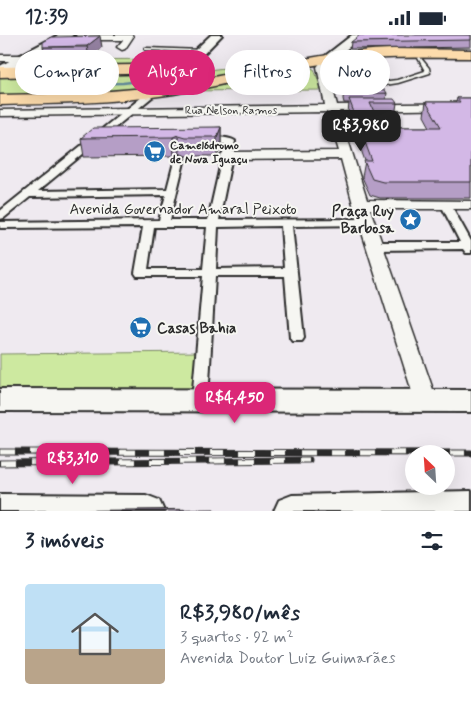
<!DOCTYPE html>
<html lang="pt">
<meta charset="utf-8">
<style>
body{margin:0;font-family:Mynerve,sans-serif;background:#f2f2f3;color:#1f2937;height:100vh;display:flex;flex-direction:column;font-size:19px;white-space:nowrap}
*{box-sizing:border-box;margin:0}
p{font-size:16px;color:#747a83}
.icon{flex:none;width:28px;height:28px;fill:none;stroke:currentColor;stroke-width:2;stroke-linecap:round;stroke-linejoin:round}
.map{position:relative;height:476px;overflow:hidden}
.panel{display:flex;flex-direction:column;background:#fff;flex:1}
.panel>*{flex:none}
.banner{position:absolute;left:15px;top:15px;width:441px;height:45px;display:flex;gap:10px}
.needle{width:32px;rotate:335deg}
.buttons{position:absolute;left:405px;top:410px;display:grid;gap:10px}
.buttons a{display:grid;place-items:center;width:50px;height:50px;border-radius:50%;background:#fff;box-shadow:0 5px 20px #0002;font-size:25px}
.price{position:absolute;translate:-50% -42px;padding:0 11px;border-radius:10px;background:#db2777;color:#fff;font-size:16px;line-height:32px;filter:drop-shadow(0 1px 2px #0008)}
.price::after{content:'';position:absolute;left:50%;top:30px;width:15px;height:11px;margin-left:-8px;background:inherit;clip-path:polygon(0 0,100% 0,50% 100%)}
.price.selected{background:#222;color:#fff}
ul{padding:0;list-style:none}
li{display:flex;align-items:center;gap:15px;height:125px;padding:0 25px}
li span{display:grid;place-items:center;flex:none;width:140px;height:100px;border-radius:5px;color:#555}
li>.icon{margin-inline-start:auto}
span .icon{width:60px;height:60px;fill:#fffc;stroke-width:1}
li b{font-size:21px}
h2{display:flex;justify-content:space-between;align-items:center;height:60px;padding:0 25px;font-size:21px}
.pill{padding:0 18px;border-radius:22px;background:#fff;box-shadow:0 5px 20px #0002;font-size:18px;line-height:45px}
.pill.selected{background:#db2777;color:#fff}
.status{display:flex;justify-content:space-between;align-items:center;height:35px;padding:0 25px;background:#fff;direction:ltr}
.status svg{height:14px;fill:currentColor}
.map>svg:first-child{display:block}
</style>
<div class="status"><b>12:39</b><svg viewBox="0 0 49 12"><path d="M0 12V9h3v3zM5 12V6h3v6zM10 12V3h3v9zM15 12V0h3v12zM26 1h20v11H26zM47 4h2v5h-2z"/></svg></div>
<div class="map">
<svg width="471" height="476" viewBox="0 0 471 476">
<rect width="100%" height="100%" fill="#efeaf0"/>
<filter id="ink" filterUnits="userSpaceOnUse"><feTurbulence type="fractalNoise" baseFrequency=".02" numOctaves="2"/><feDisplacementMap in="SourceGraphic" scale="10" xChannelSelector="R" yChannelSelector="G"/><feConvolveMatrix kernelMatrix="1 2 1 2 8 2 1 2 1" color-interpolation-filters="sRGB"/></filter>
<g filter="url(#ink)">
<path fill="#cde9a0" stroke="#7c8a66" d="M192 24 181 32 6 36 26 25Z
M277 27H285L177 50 91 59 78 56 72 51 79 44 95 40 199 36Z
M303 31 314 34 322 55 181 56Z
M80 39 61 47 58 51 59 56 73 62 0 63V40Z
M203 317 199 364 0 363V319Z"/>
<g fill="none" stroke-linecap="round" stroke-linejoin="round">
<path stroke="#6690a1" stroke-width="2.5" d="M81 49 123 48 165 43"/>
<defs>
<path id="service" d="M147 13 201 15 203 16 201 17 145 15V13Z
M420 22 429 33 430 38 398 48 373 52 326 53 323 51 326 49 373 48 397 45 425 36 418 23Z"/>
<path id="pedestrian" d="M178 33 185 35 38 156 167 154 175 123 180 120 185 123 170 185H208L225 109H204L199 106C207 101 227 101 235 106L219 185 366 184 372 187 366 190 292 191 304 303 302 306H292L290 303 285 241H215L208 366 206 370 200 372 194 370 192 366 203 241H137L135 238 143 192 0 193V187L159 185 166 160 30 162 4 183 0 184V176ZM281 191 284 233 216 234 218 192ZM154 192H207L203 234H148Z
M446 167 451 170 471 206V218H466L463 214 374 215 368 211 374 207H460L441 170Z"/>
<path id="minor" d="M77 0H132L133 2 125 14 122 15 117 12 123 5H74L73 3Z
M0 20H25L30 23 25 26H0Z
M329 20 334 23 327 32 337 70 471 68V74L339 76 367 165 471 166V174H370L437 366 434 372 426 374 418 372 415 366 353 169 341 124 227 125 220 121 227 117 339 116 327 77 0 81V75L325 70 317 32 326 21Z"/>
<path id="tertiary" d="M211 0H222L185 38H177L175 35 177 32Z
M352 0H364L333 25H325L323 23 325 21Z"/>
<path id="secondary" d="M58 0H73L0 41V31Z
M0 354 471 355V377L0 376Z
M471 456V476H274L279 465 292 460Z
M0 459 146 460 159 465 164 476H0Z"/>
<path id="primary" d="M393 14 471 15V23C429 23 387 21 346 26 285 32 227 51 167 60 112 68 56 69 0 70V60C56 59 112 58 167 50 243 39 316 16 393 14Z
M201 29 207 31 209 34 207 37 0 42V32Z"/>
</defs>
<use href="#service" stroke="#2b2b2b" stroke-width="3"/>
<use href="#pedestrian" stroke="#2b2b2b" stroke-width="4"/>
<use href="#minor" stroke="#2b2b2b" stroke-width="3"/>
<use href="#tertiary" stroke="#2b2b2b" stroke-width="4"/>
<use href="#secondary" stroke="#2b2b2b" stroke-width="4"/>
<use href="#primary" stroke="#2b2b2b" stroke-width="3"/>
<use href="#service" fill="#f6f6f2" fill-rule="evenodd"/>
<use href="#pedestrian" fill="#f6f6f2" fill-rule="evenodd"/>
<use href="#minor" fill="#f6f6f2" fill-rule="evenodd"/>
<use href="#tertiary" fill="#f6f6f2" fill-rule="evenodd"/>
<use href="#secondary" fill="#f6f6f2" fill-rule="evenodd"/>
<use href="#primary" fill="#fddcac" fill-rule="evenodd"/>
<defs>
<path id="rail" d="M0 417 471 418
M0 428 309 425"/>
</defs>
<use href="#rail" stroke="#2b2b2b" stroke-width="7"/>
<use href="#rail" stroke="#f6f6f2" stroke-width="5" stroke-dasharray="15" stroke-linecap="butt"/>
</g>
<path fill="#b59ec6" stroke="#2b2b2b" d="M471 0V12L350 14 351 7Z
M43 12H102L89 23H45Z
M344 55 387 58 386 64 397 68 395 81 376 82 381 92H430L424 81 426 67H456L457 63H471V163H380L370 160 362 142 365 126 348 78 349 68H344L343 64Z
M221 92V111L217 121H186L179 118 174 121 84 122 81 103Z"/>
<path fill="#9481a1" stroke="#2b2b2b" d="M100 1 102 12 89 23 87 11Z
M221 92V111L217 121V102Z
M178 100 179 118 174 121 173 102Z"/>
<path fill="#d3b8e6" stroke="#2b2b2b" d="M360 0H471V5L351 7Z
M100 1 87 11 43 12V7L52 2Z
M344 55H385L387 58 345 59Z
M457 63H471V147H383L372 144 364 126H372L349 64H394L397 68H370L381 92H441L426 67H460Z
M221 92 217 102H185L178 100 173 102 81 103 93 93Z
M214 474V476H37Z"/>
</g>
<defs>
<symbol id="supermarket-disc" viewBox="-11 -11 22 22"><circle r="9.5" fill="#1f6fb2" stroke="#f6f6f2"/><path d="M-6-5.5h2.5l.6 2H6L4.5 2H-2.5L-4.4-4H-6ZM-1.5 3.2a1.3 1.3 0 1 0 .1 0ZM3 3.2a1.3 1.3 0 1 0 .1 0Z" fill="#fff"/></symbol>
<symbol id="sight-disc" viewBox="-11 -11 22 22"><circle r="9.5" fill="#1f6fb2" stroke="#f6f6f2"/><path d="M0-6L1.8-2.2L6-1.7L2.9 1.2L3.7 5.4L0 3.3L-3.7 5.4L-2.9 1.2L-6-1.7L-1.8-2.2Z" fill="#fff"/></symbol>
</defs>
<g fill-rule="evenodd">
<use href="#supermarket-disc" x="142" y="104" width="25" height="25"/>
<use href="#sight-disc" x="398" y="172" width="25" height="25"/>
<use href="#supermarket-disc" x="128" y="280" width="25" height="25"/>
</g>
<g text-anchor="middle" stroke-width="4" stroke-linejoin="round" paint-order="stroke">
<g font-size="12" fill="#2b2b2b" stroke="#f6f6f2">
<text x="231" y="79">Rua Nelson Ramos</text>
</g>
<g font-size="12" font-weight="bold" fill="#2b2b2b" stroke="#f6f6f2" text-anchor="start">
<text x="170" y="114">Camelódromo<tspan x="170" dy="14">de Nova Iguaçu</tspan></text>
</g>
<g font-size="15" fill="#2b2b2b" stroke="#f6f6f2">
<text x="183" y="179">Avenida Governador Amaral Peixoto</text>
</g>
<g font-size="15" font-weight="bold" fill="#2b2b2b" stroke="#f6f6f2" text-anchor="end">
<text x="394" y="181">Praça Ruy<tspan x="394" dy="17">Barbosa</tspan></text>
<text x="157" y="298" text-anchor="start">Casas Bahia</text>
</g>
</g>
</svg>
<div class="buttons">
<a><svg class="needle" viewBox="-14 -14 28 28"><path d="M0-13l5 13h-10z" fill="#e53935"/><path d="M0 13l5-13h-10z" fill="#747a83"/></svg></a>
</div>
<b class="price selected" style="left:361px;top:117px">R$3,980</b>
<b class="price" style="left:235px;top:389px">R$4,450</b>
<b class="price" style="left:73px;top:450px">R$3,310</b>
<div class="banner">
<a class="pill">Comprar</a>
<a class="pill selected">Alugar</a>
<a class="pill">Filtros</a>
<a class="pill">Novo</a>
</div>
</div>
<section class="panel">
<h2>3 imóveis<svg class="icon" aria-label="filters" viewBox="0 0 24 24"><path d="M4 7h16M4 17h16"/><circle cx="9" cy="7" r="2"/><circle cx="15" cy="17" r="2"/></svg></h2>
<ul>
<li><span style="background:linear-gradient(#bfe0f5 65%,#b9a48a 0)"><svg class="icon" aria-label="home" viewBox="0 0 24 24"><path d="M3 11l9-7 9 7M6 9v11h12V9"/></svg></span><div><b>R$3,980/mês</b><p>3 quartos · 92 m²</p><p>Avenida Doutor Luiz Guimarães</p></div></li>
</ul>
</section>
